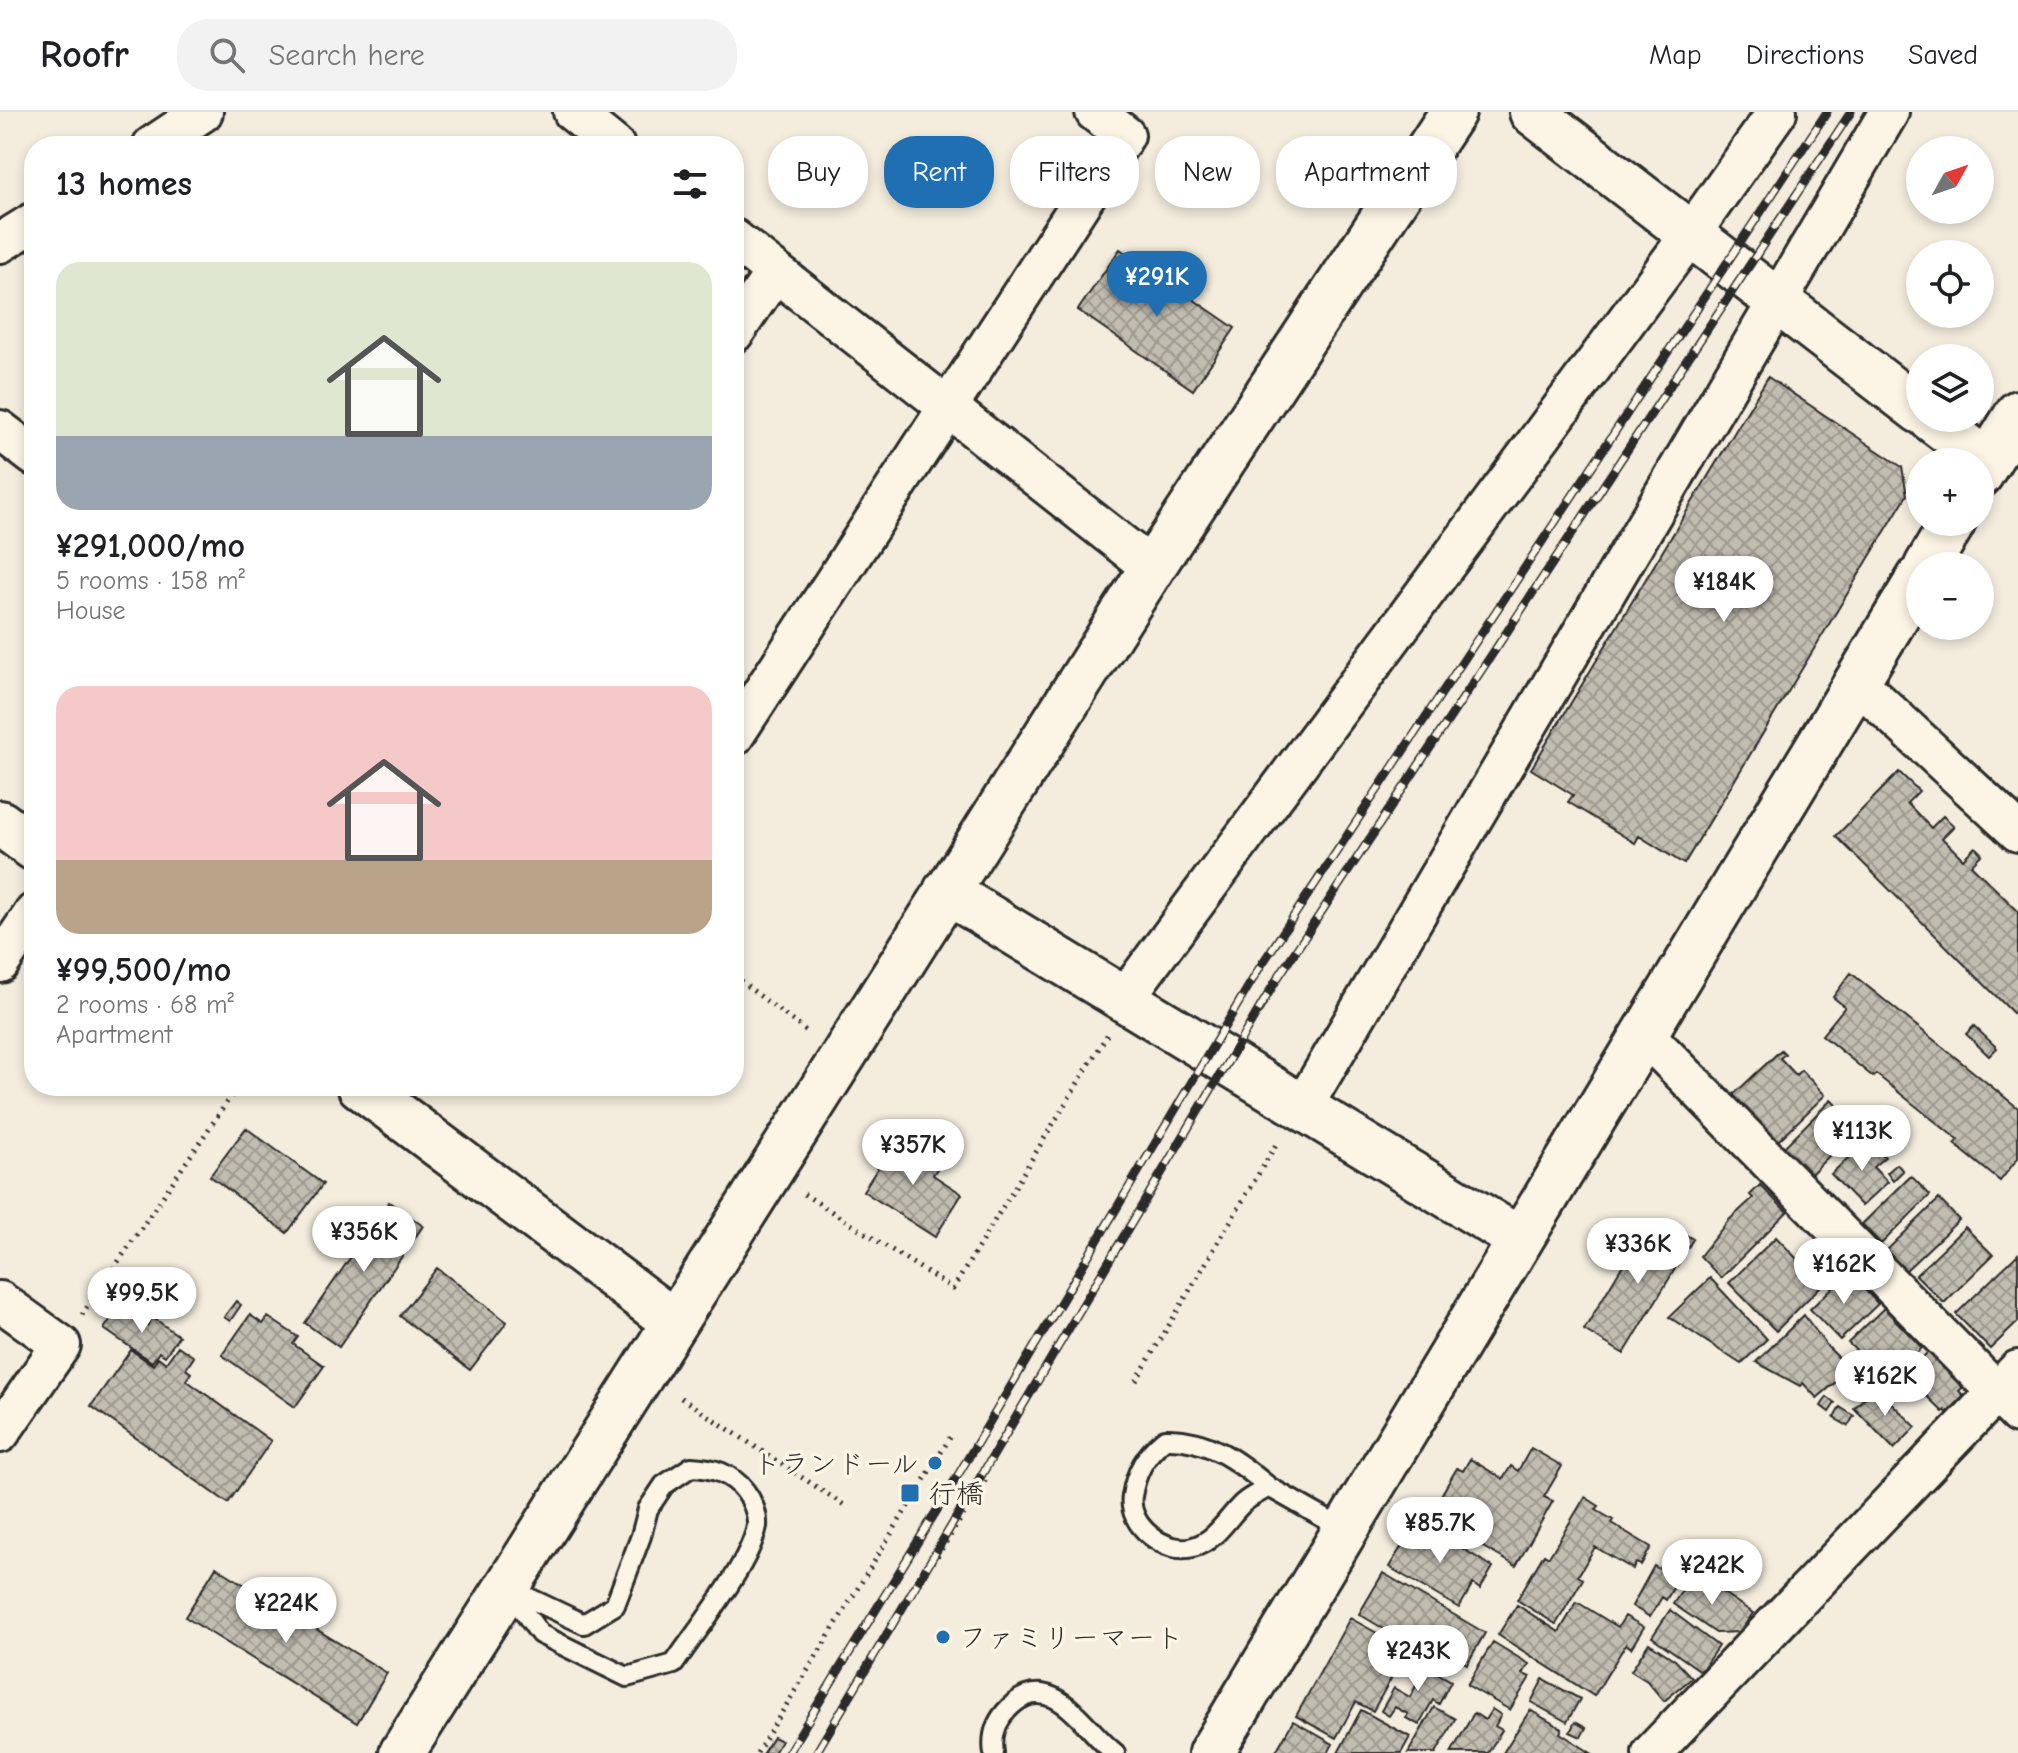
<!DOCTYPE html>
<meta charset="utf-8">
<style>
body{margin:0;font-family:"Comic Neue","Klee One",sans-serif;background:#f2f2f2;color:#202124;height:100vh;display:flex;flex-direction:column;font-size:30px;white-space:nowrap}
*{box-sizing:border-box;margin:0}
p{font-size:26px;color:#757577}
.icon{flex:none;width:44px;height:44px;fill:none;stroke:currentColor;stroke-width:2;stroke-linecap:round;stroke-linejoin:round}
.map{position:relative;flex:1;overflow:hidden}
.sheet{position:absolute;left:24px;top:24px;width:720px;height:960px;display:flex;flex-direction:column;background:#fff;border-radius:32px;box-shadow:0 4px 12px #0003}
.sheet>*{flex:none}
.hud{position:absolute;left:768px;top:24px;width:760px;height:72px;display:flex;gap:16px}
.needle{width:52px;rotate:50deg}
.controls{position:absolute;left:1906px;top:24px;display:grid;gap:16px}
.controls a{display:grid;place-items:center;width:88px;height:88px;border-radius:50%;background:#fff;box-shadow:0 4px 12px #0003;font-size:40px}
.price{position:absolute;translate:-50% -68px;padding:0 18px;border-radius:28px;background:#fff;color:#222;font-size:26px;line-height:52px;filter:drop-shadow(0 2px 4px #0008)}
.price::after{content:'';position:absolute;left:50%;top:48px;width:24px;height:18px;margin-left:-12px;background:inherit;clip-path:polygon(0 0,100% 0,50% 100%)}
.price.on{background:#1f6fb2;color:#fff}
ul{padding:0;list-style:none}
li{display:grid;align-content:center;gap:16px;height:424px;padding:0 32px}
li span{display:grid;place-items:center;height:248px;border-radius:24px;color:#555}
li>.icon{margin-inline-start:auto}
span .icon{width:144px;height:144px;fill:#fffc;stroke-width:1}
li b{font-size:34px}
h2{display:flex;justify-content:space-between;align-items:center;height:96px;padding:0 32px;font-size:34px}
.pill{padding:0 28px;border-radius:32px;background:#fff;box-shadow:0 4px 12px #0003;font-size:28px;line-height:72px}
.pill.on{background:#1f6fb2;color:#fff}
header{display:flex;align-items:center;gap:48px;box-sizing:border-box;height:112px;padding:0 40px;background:#fff;border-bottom:2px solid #e0e0e0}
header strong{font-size:38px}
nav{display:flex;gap:44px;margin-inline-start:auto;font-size:28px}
.search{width:560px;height:72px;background:#f2f2f2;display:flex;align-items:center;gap:20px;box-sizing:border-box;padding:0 28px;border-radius:32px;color:#757577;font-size:30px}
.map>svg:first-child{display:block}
</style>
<header>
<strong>Roofr</strong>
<div class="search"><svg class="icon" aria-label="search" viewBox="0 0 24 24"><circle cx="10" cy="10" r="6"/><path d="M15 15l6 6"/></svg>Search here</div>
<nav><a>Map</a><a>Directions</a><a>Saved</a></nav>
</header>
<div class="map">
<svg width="2018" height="1641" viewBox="0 0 2018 1641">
<defs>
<pattern id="building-cross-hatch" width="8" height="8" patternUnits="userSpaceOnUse" patternTransform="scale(2)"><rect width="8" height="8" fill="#c2bdb1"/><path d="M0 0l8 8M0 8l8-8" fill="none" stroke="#9e9a90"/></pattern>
</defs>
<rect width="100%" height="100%" fill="#f4edde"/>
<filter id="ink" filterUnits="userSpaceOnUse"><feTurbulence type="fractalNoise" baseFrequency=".0125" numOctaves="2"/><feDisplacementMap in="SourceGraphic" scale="16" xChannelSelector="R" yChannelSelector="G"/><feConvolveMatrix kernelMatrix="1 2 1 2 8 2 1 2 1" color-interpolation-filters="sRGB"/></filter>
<g filter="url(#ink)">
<path fill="url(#building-cross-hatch)" stroke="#2b2b2b" stroke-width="2" d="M1120 137 1235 216 1193 278 1078 198Z
M1768 265 1902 355 1907 383 1684 752 1639 724 1635 731 1568 690 1573 683 1531 657Z
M1899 660 1919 679 1907 691 1931 716 1943 704 1954 714 1942 726 1963 747 1975 735 1982 742 1971 753 2018 799V906L1836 724Z
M1851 861 2018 996V1046L2000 1069 1954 1032 1958 1028 1876 962 1873 965 1822 923 1845 895 1833 885Z
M1974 914 1997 936 1989 944 1966 922Z
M1781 938 1785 942 1780 946 1796 963 1801 958 1825 983 1777 1030 1732 984Z
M1831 988 1858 1015 1810 1063 1783 1036Z
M246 1016 323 1072 287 1121 210 1064Z
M899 1023 942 1049 933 1063 962 1082 935 1125 863 1079Z
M1868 1027 1885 1045 1873 1055 1888 1070 1862 1094 1831 1062Z
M1897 1052 1903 1059 1893 1069 1887 1061Z
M1911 1064 1930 1083 1881 1132 1862 1112Z
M1760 1073 1787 1100 1721 1166 1700 1144 1728 1109 1753 1086 1750 1083Z
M1939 1087 1959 1108 1904 1160 1885 1140Z
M389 1090 423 1114 339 1235 305 1211Z
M1649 1109 1664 1118 1667 1112 1693 1127 1624 1242 1584 1218Z
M1965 1115 1993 1143 1944 1191 1916 1163Z
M1776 1125 1822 1173 1776 1219 1729 1171Z
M2018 1142V1210L1990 1237 1956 1202Z
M437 1156 507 1210 470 1258 400 1204Z
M1849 1160 1878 1192 1840 1228 1810 1197Z
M1710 1166 1767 1227 1741 1252 1669 1205Z
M236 1189 241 1193 230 1209 224 1205Z
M119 1195 147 1214 152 1205 179 1224 165 1244 159 1240 152 1250 104 1217Z
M1884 1196 1922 1236 1887 1269 1868 1249 1861 1255 1853 1247 1859 1241 1848 1231Z
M250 1203 263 1212 268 1205 298 1225 293 1232 324 1254 295 1295 222 1243Z
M1804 1203 1828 1235 1856 1263 1847 1271 1842 1265 1817 1286 1803 1271 1800 1274 1756 1250Z
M178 1234 194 1245 186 1257 191 1261 186 1268 271 1329 228 1391 91 1294 131 1238 153 1253 158 1245 166 1251Z
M1929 1239 1964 1274 1959 1279 1964 1284 1947 1301 1945 1298 1943 1300 1905 1263Z
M1875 1275 1916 1315 1894 1337 1854 1296Z
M1827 1285 1835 1291 1829 1300 1821 1294Z
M1840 1295 1854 1304 1848 1314 1834 1306Z
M1531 1336 1562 1354 1544 1385 1553 1389 1516 1454 1429 1404 1457 1356 1463 1359 1470 1347 1503 1367 1511 1354 1518 1359Z
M1585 1385 1599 1394 1596 1398 1613 1408 1611 1411 1651 1435 1641 1453 1636 1451 1633 1457 1595 1435 1578 1464 1583 1467 1556 1512 1517 1488 1544 1442 1549 1445Z
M1417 1409 1493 1455 1480 1477 1473 1472 1459 1496 1389 1455Z
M1665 1447 1684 1458 1666 1488 1662 1485 1650 1505 1632 1494 1654 1454 1659 1457Z
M216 1455 387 1561 357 1611 185 1505Z
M1383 1461 1485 1521 1467 1552 1426 1527 1419 1538 1359 1502Z
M1694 1461 1753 1501 1740 1520 1716 1521 1673 1492Z
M1577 1490 1618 1515 1625 1504 1644 1515 1631 1536 1626 1532 1594 1584 1498 1523 1517 1493 1559 1520Z
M1670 1498 1718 1534 1701 1559 1652 1525Z
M1350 1506 1407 1538 1373 1599 1356 1590 1336 1626 1296 1604Z
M1493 1530 1529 1552 1523 1562 1530 1565 1510 1598 1467 1573Z
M1649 1531 1675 1548 1692 1566 1664 1589 1647 1569 1631 1559Z
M1412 1542 1427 1550 1425 1554 1451 1569 1439 1592 1433 1588 1419 1613 1406 1606 1408 1602 1395 1595 1389 1604 1381 1599 1394 1576 1410 1585 1422 1562 1406 1554Z
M1543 1567 1580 1587 1567 1610 1531 1590Z
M1434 1595 1455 1607 1436 1641H1408Z
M1492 1597 1501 1603 1495 1614 1502 1618 1488 1641H1451L1474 1601 1485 1608Z
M1361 1598 1410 1625 1401 1641H1338Z
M1530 1598 1562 1617 1560 1621 1591 1641H1503Z
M1293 1609 1333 1632 1328 1641H1275Z
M1575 1610 1586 1616 1581 1625 1570 1620Z
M773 1625 781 1629 774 1641H763Z"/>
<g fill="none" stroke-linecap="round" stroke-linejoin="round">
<defs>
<path id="service" d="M1165 1327C1207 1325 1239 1350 1269 1375 1260 1380 1250 1385 1243 1391 1227 1406 1216 1429 1193 1435 1165 1443 1127 1413 1132 1384 1136 1359 1146 1342 1165 1327Z
M691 1355C713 1356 731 1361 745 1379 752 1388 758 1402 757 1414 750 1452 697 1518 674 1552L627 1565 540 1522 506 1475 584 1512 615 1493 641 1424 648 1397 664 1373Z
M1269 1375 1345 1418
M994 1641C991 1623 996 1609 1009 1596 1052 1553 1086 1620 1115 1641"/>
<path id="minor" d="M573 0 615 34
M152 34 203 0
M734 127 1152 456
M0 131 34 110
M734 221 775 160
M0 318 34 344
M1858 571 2018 720
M734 624 1125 23 1095 0
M0 851 34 801
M1124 887 1690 123 1777 0
M1644 922 2018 1302
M1302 996 1889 0
M0 1189 61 1233 0 1321
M1652 1641 2018 1258"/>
<path id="tertiary" d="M1532 0 1920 299
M1930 306 1988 350
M1980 363 2018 301
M1927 454 1953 410
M0 711 34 736
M946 779 1519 1127
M360 974 674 1210
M402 1641 1152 456 1453 0
M1211 1641 1920 465"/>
</defs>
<use href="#service" stroke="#2b2b2b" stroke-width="24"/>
<use href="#minor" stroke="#2b2b2b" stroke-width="44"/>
<use href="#tertiary" stroke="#2b2b2b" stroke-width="50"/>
<path stroke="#2b2b2b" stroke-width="5" stroke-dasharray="2 6" stroke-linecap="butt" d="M734 864 806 919
M804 1082 953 1177 1107 923
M82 1203 238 974
M1136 1269 1278 1029
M681 1286 847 1395
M933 1451 988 1364
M757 1641 951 1324"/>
<use href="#service" stroke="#fcf5e5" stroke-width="18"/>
<use href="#minor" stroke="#fcf5e5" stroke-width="38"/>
<use href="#tertiary" stroke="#fcf5e5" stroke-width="44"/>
<defs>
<path id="rail" d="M788 1641 942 1390 1260 855 1827 0
M816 1641 1277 867 1851 0"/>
</defs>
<use href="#rail" stroke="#2b2b2b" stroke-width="9"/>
<use href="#rail" stroke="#fcf5e5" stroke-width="6" stroke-dasharray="18" stroke-linecap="butt"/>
</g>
</g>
<g fill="#1f6fb2" stroke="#fcf5e5" stroke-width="3">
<circle cx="935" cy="1351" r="8"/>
<rect x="900" y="1371" width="20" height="20" rx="4"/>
<circle cx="943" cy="1525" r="8"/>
</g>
<g text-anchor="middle" stroke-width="7" stroke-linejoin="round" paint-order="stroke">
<g font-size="28" fill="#2b2b2b" stroke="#fcf5e5" text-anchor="start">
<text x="919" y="1361" text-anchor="end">トランドール</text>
<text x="928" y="1391">行橋</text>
<text x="959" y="1535">ファミリーマート</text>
</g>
</g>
</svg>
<div class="controls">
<a><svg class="needle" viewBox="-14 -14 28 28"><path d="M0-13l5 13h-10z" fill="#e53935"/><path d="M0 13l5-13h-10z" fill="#757577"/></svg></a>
<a><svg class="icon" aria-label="locate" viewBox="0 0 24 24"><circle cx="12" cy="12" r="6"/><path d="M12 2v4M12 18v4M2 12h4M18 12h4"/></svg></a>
<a><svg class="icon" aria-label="layers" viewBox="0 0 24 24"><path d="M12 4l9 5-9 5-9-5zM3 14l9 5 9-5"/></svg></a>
<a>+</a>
<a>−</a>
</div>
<b class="price on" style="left:1157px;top:207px">¥291K</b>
<b class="price" style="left:1724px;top:512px">¥184K</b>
<b class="price" style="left:1862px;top:1061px">¥113K</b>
<b class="price" style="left:913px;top:1075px">¥357K</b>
<b class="price" style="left:364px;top:1162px">¥356K</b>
<b class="price" style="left:1638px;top:1174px">¥336K</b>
<b class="price" style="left:1844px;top:1194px">¥162K</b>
<b class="price" style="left:142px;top:1223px">¥99.5K</b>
<b class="price" style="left:1885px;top:1306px">¥162K</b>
<b class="price" style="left:1440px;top:1453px">¥85.7K</b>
<b class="price" style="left:1712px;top:1495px">¥242K</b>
<b class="price" style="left:286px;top:1533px">¥224K</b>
<b class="price" style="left:1418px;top:1581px">¥243K</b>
<div class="hud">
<a class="pill">Buy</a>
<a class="pill on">Rent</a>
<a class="pill">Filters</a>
<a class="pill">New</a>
<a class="pill">Apartment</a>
</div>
<section class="sheet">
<h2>13 homes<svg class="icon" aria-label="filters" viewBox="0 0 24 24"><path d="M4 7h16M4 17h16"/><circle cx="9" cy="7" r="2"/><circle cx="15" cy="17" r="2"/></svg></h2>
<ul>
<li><span style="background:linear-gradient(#dfe7d0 70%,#9aa5b1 0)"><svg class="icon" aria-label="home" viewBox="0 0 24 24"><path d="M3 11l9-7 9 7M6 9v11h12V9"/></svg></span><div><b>¥291,000/mo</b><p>5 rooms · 158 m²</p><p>House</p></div></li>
<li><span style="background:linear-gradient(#f6c9c9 70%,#b9a48a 0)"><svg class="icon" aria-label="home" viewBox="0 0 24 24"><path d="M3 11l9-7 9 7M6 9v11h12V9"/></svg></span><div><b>¥99,500/mo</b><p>2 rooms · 68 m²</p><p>Apartment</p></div></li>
</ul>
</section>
</div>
